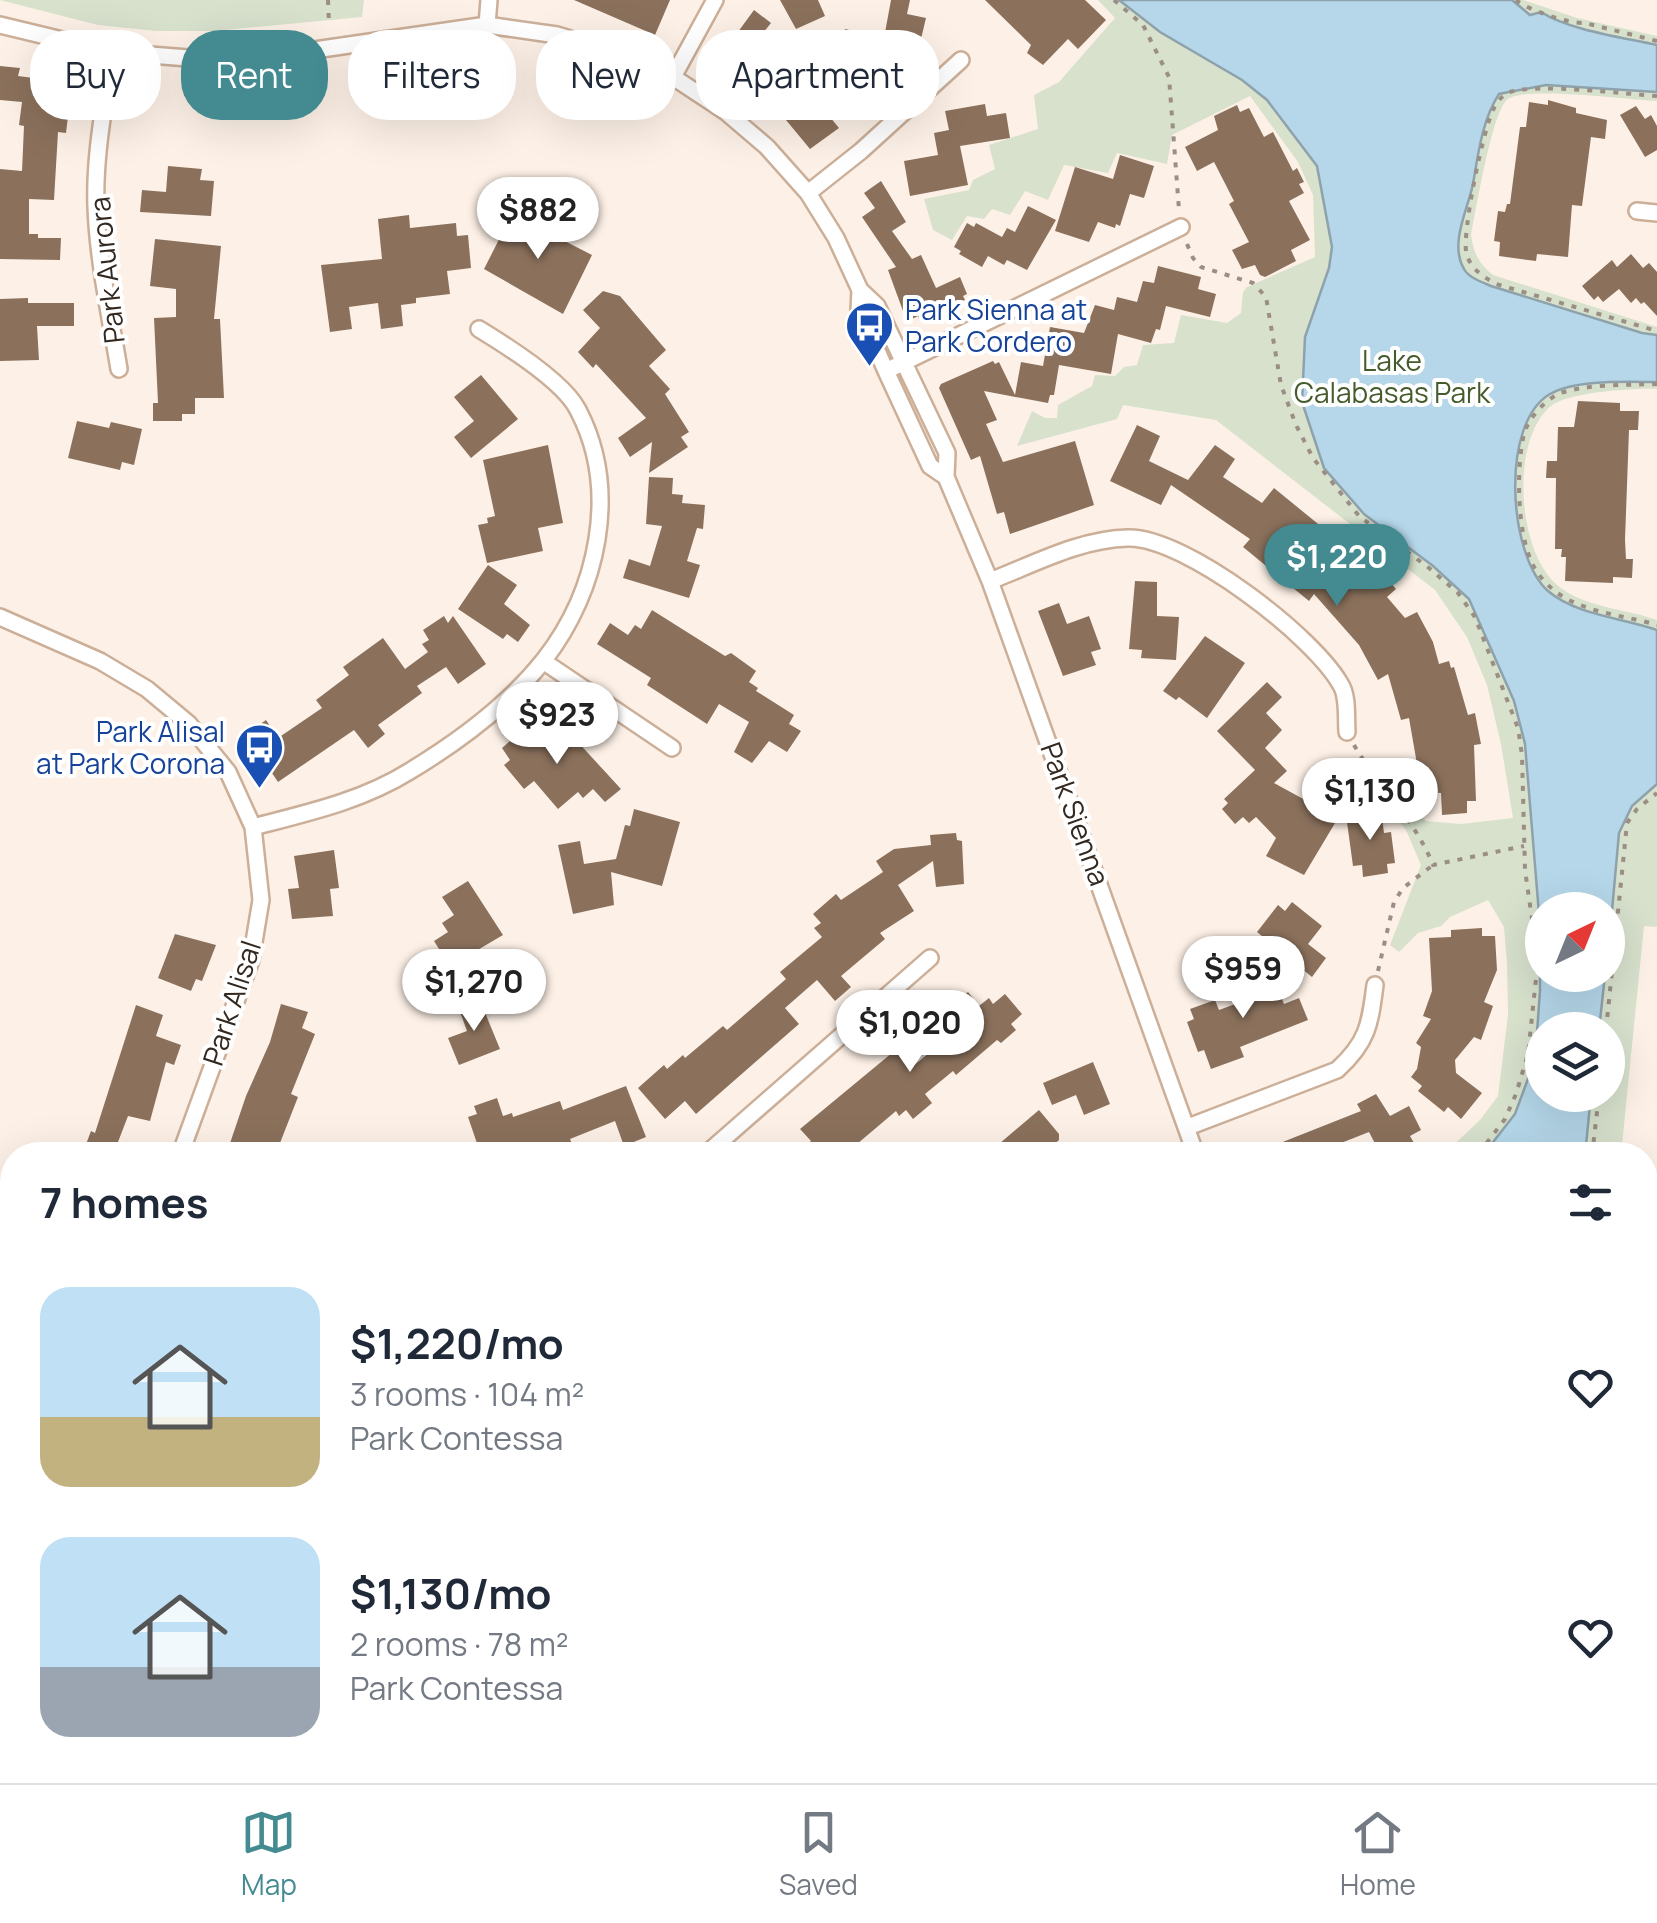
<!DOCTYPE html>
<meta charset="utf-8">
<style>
body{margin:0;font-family:Manrope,sans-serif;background:#f6f6f7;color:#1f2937;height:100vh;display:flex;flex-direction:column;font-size:38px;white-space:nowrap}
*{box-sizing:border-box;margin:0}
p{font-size:32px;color:#747a83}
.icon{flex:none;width:55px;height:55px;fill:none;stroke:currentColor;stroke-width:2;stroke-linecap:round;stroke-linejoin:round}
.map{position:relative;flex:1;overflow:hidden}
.side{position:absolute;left:0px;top:1142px;width:1658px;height:642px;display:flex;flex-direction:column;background:#fff;border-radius:40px 40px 0 0;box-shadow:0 10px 40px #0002}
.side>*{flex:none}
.guide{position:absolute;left:30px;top:30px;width:1000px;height:90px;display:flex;gap:20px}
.needle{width:65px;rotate:43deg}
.buttons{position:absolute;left:1525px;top:892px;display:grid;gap:20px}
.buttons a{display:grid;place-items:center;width:100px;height:100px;border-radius:50%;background:#fff;box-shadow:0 10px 40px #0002;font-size:50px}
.price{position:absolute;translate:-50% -85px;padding:0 22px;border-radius:35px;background:#fff;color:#222;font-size:32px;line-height:65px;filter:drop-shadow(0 2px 5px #0008)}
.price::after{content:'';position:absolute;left:50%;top:60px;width:30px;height:22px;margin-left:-15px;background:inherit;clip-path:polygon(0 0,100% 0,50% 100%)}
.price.active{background:#438b91;color:#fff}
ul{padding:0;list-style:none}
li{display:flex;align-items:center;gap:30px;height:250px;padding:0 40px}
li span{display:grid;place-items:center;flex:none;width:280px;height:200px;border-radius:30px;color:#555}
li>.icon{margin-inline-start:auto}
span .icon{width:120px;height:120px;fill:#fffc;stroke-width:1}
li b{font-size:42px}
h2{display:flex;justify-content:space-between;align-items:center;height:120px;padding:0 40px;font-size:42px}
.pill{padding:0 35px;border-radius:40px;background:#fff;box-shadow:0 10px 40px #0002;font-size:35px;line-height:90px}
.pill.active{background:#438b91;color:#fff}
.tab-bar{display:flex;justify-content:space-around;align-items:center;height:140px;border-top:2px solid #e0e1e3;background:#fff;font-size:28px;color:#747a83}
.tab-bar a{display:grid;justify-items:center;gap:5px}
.tab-bar .active{color:#438b91}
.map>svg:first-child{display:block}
</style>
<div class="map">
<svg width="1657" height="1783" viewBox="0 0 1657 1783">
<rect width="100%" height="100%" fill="#fdf1e7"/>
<path fill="#d7e1cc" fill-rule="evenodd" d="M0 0H364L362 17 215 31H156L98 25Z
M1098 0H1523L1577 18 1657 36V101C1629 100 1528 86 1508 99 1492 110 1476 211 1471 235 1474 253 1478 263 1493 275L1657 327V389C1634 388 1569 392 1551 406 1510 440 1517 549 1556 584 1583 608 1624 608 1657 620V927L1644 926 1621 1155H1443L1480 1120 1498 1096 1508 1015 1507 964 1504 927 1488 900 1450 917 1441 926 1418 933 1399 952 1390 945 1421 865 1406 830 1366 779 1378 771 1426 821 1461 824 1513 818 1501 744 1487 685 1467 637 1435 590 1216 420 1123 405 1117 419 1017 446 1032 411 1045 418H1057L1058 405 1092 386 1095 375 1115 376 1124 367 1137 365 1143 345 1174 343 1181 315 1227 323 1241 313 1243 292 1247 287 1315 257 1313 195 1298 162 1250 96 1172 135 1167 164 1117 153 1108 173 1064 165 1048 200 1025 191 1010 215 992 209 984 219 967 216 952 240 933 230 924 199 969 190 973 180 995 169 989 145 1038 129 1034 95 1059 82 1115 18ZM1542 910H1608V975H1542ZM1542 1030H1608V1095H1542Z"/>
<path fill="#b5d7e9" stroke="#8ea2ac" stroke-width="2.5" d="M1119 0H1512L1530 15 1541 12C1569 30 1621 37 1657 45V92L1546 85 1499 94C1482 120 1478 155 1473 184 1468 209 1449 244 1464 269 1469 278 1482 282 1491 286L1642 333 1657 335V382C1627 382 1576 379 1550 394 1500 423 1508 555 1548 591 1576 615 1623 618 1657 630V784L1632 806 1619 833 1608 955V910H1542V975H1605L1599 1030H1542V1095H1591L1585 1155H1483L1515 1114 1535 1060 1540 991V926L1525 744 1514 701 1469 599 1433 566 1364 514 1324 468 1302 402 1305 337 1329 268 1332 247 1317 166 1267 100 1242 80 1160 32Z"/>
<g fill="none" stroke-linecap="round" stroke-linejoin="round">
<path stroke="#8ea2ac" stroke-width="6" d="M1645 1748 1657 1733
M1632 1783 1636 1772"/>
</g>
<path fill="#8b715c" d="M574 0H670L655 35Z
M780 0H818L825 16 796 29Z
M891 0H910L907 14 926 18 915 64 876 56 865 103 835 96 842 65 837 64 845 29 884 38Z
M985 0H1085L1106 20 1078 49 1068 39 1043 65 1027 53 1031 45Z
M754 10 771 23 755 43 778 60 766 75 791 94 803 84 839 128 810 149 767 97 734 71 743 59 727 47Z
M0 66 20 68 18 76 65 82 62 100H70L66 133 58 132 54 200 29 199V234H38V238H61L60 260 0 259V169L22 171 24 126 19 125 22 102 0 100Z
M1548 100 1576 108V113L1607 120 1605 139 1591 137 1582 206 1572 205 1568 257 1537 254 1536 261 1499 256 1500 242 1494 241 1498 211 1505 212 1507 204H1510L1520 127H1526L1529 102 1548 105Z
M985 104 987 116 1006 113 1010 138 960 146 968 185 910 196 904 161 938 155 934 133 949 130 945 111Z
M1237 105 1240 112 1249 108 1264 137 1273 132 1293 171 1297 168 1304 182 1299 184 1304 193 1289 201 1310 240 1291 250 1296 261 1265 277 1260 275 1255 265 1242 269 1232 250 1249 242 1229 204 1234 201 1214 162 1197 171 1185 147 1218 130 1214 116Z
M1636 106 1645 119 1651 115 1657 126V150L1645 157 1620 115Z
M1120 155 1154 166 1144 198 1130 194 1120 226 1116 224 1115 228 1098 222 1089 242 1055 231 1075 167 1113 179Z
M168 166 202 169 200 180 214 181 211 216 140 212 142 190 166 192Z
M881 181 906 222 892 231 912 259 921 255 936 288 960 277 967 294 963 296 965 300 919 319 918 316 910 320 903 311 888 270 896 267 862 217 875 208 864 193Z
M1028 206 1056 220 1027 270 1007 260 1004 265 988 256 982 267 959 254 961 251 954 247 967 223 974 227 976 223 1002 237 1007 228 1015 232Z
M514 210 547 227 545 231 592 255 563 314 484 269Z
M409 215 410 228 456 223 457 236 468 235 471 268 447 271 450 294 416 298V303L401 305 403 326 381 329 378 303 349 307 352 329 330 332 321 265 382 259 378 219Z
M155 239 221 246 214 319H220L224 398H195V414H182V421H153V403H158L154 318 176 317V289L150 286Z
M1631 254 1643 268 1649 263 1657 272V316L1644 302 1641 304 1636 298 1631 303 1619 289 1603 302 1598 296 1594 300 1582 286 1612 260 1617 267Z
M1158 266 1201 277 1198 289 1216 294 1210 317 1166 306 1160 330 1156 329 1151 343 1118 334 1111 374 1059 365 1054 395H1050L1048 403 984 391 997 420 986 424 1003 462 1075 441 1094 505 1010 534 1004 512 997 514 980 456 971 460 939 388 941 384 993 361 995 364 999 362 1015 395 1021 362 1043 366 1050 327 1084 333 1095 305 1114 310 1117 297 1137 302 1143 281 1154 283Z
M603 291 620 296 666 350 649 366 670 389 665 394 689 432 681 437 688 447 649 473 652 442 630 457 618 438 646 418 596 364 593 368 578 352 600 328 583 310Z
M28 298V303H74V326H37L39 360 0 361V299Z
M481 375 518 419 471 458 454 437 474 421 454 397Z
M1578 401 1620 403V411H1639L1638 430H1629L1625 540 1626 559H1633L1632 578 1613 577V583L1565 581 1566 557H1561L1562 549H1555L1556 478H1546L1547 461H1557L1558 427H1574Z
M77 421 109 428 111 422 142 429 134 465 122 462 120 470 68 458Z
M1137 425 1160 436 1149 461 1188 480 1215 445 1235 459 1223 477 1262 503 1274 488 1350 550 1348 552 1370 578 1379 570 1396 589 1387 597 1405 618 1417 612 1433 642 1439 664 1449 661 1451 668 1454 667 1468 715 1475 713 1481 744 1474 745 1476 801H1467V813L1442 815 1441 793 1414 791 1413 770H1418L1409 718 1401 720 1388 674 1378 680 1359 645 1314 594 1309 601 1243 547 1250 539 1171 485 1161 505 1110 481Z
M548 445 563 523 538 528 543 551 487 563 478 525 488 523 487 518 495 516 483 460Z
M649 477 673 478 672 494 683 495 682 503 705 505 703 529 697 528 687 561 700 565 689 598 623 578 629 559 650 566 662 526 646 524Z
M488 565 517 585 504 604 530 625 518 642 507 634 503 639 458 609Z
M1135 581 1157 582V616L1179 617 1176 660 1141 658 1142 650 1129 649Z
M1059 603 1067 624 1089 616 1101 649 1091 652 1096 665 1063 676 1038 611Z
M652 610 725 656 731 653 756 671 749 682 758 688 756 691 794 715 789 724 801 731 787 752 769 741 752 763 734 752 749 722 719 704 707 724 647 685 651 678 597 644 610 623 628 635 635 625 641 629Z
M444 616 448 623 453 616 486 664 458 684 446 667 417 686 422 693 378 725 385 734 368 748 354 730 278 782 246 734 266 720 278 738 322 708 316 700 349 675 343 667 383 638 405 669 428 652 422 644 429 640 423 630Z
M1205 636 1245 663 1207 718 1179 697 1176 700 1163 691Z
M1267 682 1282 697 1266 713 1282 730 1265 748 1287 771 1274 783 1338 818 1304 875 1266 856 1276 838 1256 817 1249 823 1243 817 1235 824 1222 809 1228 803 1224 799 1255 770 1217 731Z
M527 726 541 743 564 727 621 789 605 802 593 789 583 798 578 792 558 809 534 781 524 789 504 765 510 760 502 748Z
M634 809 680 822 662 886 611 872 614 905 573 914 558 845 580 841 584 864 616 859 625 825 630 826Z
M1381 810 1384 833 1391 832 1395 863 1387 864 1388 873 1363 877 1362 865 1353 866 1346 815Z
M956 833 957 840 962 841 964 884 936 887 933 861 898 885 914 911 880 933 885 939 841 976 851 987 835 1001 817 980 785 1008 799 1024 696 1114 685 1101 665 1119 638 1088 664 1065 667 1069 683 1055 685 1058 723 1026 727 1030 786 979 780 972 822 937 814 928 821 923 813 914 836 894 841 900 883 872 876 861 894 849 931 845 930 835Z
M334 850 339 888 330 889 333 916 292 919 288 889 299 888 294 856Z
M468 881 503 935 464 958 460 951 446 960 434 941 448 932 442 923 454 915 442 897Z
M1292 902 1322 926 1308 944 1326 958 1312 977 1257 932 1278 905 1285 911Z
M1482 928V936H1495L1497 970 1484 1002 1493 1006 1481 1040 1474 1037 1455 1060 1456 1073 1482 1093 1461 1119 1448 1107 1444 1112 1418 1091 1422 1086 1411 1077 1417 1069 1421 1047 1416 1043 1431 1019 1423 1016 1432 991 1429 938 1451 937V930Z
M175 934 216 945 202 981 196 979 191 991 158 978Z
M1262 969 1273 995 1279 992 1284 1004 1299 998 1308 1020 1240 1047 1244 1057 1211 1069 1204 1050 1198 1052 1187 1022 1194 1019 1190 1009 1215 1000 1219 1010 1246 1000 1240 977Z
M968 992 979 1006 989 998 993 1004 1005 994 1022 1014 1011 1024 1016 1030 1001 1043 997 1040 956 1075 953 1071 925 1094 932 1103 913 1119 906 1110 899 1116 896 1111 844 1155H794L811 1141 800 1129 898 1048 913 1066 939 1045 921 1023 937 1009 941 1014Z
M479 998 500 1049 459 1065 448 1038 467 1031 458 1006Z
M281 1004 308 1012 302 1028 315 1034 291 1094 298 1097 280 1143 306 1155H226L246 1096 270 1042Z
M136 1005 163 1015 156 1036 181 1045 174 1065 166 1062 150 1121 128 1116 113 1155H82L91 1131 95 1133Z
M1093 1062 1110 1104 1084 1115 1076 1095 1052 1105 1043 1083Z
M626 1086 646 1137 624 1146 615 1121 570 1139 573 1146 558 1151 559 1155H481L468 1117 477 1114 474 1106 497 1098 503 1116 512 1113 513 1117 560 1101 563 1110Z
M1376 1094 1390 1116 1409 1106 1421 1130 1410 1136 1414 1143 1392 1155H1381L1369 1132 1336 1145 1340 1155H1250L1361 1111 1357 1104Z
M1039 1110 1059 1134V1140L1042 1155H986Z"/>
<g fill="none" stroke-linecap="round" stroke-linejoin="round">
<defs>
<path id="lane" d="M1645 1651 1657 1662
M1398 1783 1409 1772"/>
<path id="street" d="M0 25 112 52 201 59 280 55 487 25 557 35 618 53 673 77 726 112 767 147 808 193 836 238 860 290 877 306 947 453 946 477 990 581 1196 1155
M487 25 489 0
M112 52C105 103 94 155 96 207 98 262 110 315 119 369
M673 77 715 0
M808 193 861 151 961 60
M1637 211 1657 213
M860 290 859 310 886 371 930 466 946 477
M886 371 1181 227
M990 581C1034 564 1080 539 1128 538 1184 536 1317 638 1342 687 1348 699 1346 718 1347 732
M0 617 100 661 147 689 189 724 228 772 253 827 261 900 251 960 180 1155
M543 661 672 748
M253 827C307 813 362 801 410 771 458 742 509 704 544 660 598 591 620 490 578 410 564 382 507 346 479 329
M1188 1127 1337 1070C1368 1042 1370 1024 1375 985
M705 1155 930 958
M1645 1504 1657 1490
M0 1595 12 1594
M1446 1772 1458 1783
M614 1783 627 1772
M862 1783 863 1772
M1121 1783 1132 1772"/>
</defs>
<use href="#lane" stroke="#ccaf98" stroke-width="12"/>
<use href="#street" stroke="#ccaf98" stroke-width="20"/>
<path stroke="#9a8e85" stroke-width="4" stroke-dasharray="5 8" stroke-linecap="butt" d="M328 0 329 24
M1114 0 1143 25 1169 77 1179 210
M1516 0C1528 10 1569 24 1585 23L1657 41
M1657 96C1625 94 1538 83 1510 92 1503 94 1498 101 1494 108 1483 129 1463 228 1466 251 1469 268 1482 276 1496 284L1657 331
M1187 244 1193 258 1201 267 1253 283 1266 297 1281 385 1296 425 1313 458 1359 516 1429 568 1458 593 1475 617 1518 728 1522 755 1525 870 1537 954 1536 979 1528 1054 1516 1094 1505 1119 1486 1144 1473 1155
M1657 384C1630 385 1583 384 1558 394 1544 401 1528 419 1524 434 1516 468 1517 531 1532 563 1537 574 1546 584 1556 592 1584 613 1624 615 1657 625
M1354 745C1378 787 1415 819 1433 865L1524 846
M1378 971 1394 902 1403 888 1433 865
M1606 1030 1627 823 1637 809 1657 793
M1592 1155 1599 1095"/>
<use href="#lane" stroke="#fff" stroke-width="8"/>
<use href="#street" stroke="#fff" stroke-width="15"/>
</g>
<defs>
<symbol id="bus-pin" viewBox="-11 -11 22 30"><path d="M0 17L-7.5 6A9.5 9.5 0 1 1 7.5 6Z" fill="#1a4fb4" stroke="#fff"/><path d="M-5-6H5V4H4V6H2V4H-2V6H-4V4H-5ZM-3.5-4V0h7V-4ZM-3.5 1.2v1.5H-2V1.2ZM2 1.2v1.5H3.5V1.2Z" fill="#fff"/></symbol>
</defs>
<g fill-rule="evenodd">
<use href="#bus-pin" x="842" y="298" width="55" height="75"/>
<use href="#bus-pin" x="232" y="720" width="55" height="75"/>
</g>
<g text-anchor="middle" stroke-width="8" stroke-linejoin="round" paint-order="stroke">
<g font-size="28" fill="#33281f" stroke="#fff">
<text transform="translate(107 270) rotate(-96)" y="10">Park Aurora</text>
<text transform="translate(1075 814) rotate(70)" y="10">Park Sienna</text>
<text transform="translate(232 1003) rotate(-72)" y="10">Park Alisal</text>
</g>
<g font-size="28" fill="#164399" stroke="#fff" text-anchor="start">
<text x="905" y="320">Park Sienna at<tspan x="905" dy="32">Park Cordero</tspan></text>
<text x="225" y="742" text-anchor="end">Park Alisal<tspan x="225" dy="32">at Park Corona</tspan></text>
</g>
<g font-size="28" fill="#465b2c" stroke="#fff">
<text x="1392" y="371">Lake<tspan x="1392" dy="32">Calabasas Park</tspan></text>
</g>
</g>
</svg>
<div class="buttons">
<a><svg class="needle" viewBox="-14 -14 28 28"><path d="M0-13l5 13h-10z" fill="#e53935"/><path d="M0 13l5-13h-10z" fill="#747a83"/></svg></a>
<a><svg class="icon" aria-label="layers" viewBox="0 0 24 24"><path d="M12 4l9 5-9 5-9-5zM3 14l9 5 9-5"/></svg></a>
</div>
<b class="price" style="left:538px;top:262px">$882</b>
<b class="price active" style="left:1337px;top:609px">$1,220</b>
<b class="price" style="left:557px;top:767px">$923</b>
<b class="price" style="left:1370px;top:843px">$1,130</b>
<b class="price" style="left:1243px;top:1021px">$959</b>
<b class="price" style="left:474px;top:1034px">$1,270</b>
<b class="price" style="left:910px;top:1075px">$1,020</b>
<div class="guide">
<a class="pill">Buy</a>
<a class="pill active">Rent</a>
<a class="pill">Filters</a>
<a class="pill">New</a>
<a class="pill">Apartment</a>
</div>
<section class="side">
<h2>7 homes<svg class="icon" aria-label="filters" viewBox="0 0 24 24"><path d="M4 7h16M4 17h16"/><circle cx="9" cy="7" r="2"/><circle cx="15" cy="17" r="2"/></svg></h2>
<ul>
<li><span style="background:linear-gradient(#bfe0f5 65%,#c2b280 0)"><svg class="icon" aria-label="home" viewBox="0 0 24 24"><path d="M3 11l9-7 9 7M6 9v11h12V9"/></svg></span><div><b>$1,220/mo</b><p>3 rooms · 104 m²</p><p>Park Contessa</p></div><svg class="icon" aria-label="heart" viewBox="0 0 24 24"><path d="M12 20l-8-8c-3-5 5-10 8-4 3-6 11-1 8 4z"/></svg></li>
<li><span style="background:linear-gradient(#bfe0f5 65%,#9aa5b1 0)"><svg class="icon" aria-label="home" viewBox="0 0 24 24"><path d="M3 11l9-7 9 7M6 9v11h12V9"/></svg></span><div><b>$1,130/mo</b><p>2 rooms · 78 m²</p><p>Park Contessa</p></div><svg class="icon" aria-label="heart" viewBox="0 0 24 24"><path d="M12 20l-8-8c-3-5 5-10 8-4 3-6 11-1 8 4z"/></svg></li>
</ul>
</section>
</div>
<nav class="tab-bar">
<a class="active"><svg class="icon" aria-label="map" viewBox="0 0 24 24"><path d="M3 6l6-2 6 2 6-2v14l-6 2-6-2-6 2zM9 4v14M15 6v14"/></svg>Map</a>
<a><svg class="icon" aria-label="saved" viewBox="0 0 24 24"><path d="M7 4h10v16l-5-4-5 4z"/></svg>Saved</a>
<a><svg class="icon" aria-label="home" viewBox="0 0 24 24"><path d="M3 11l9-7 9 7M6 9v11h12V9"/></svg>Home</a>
</nav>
